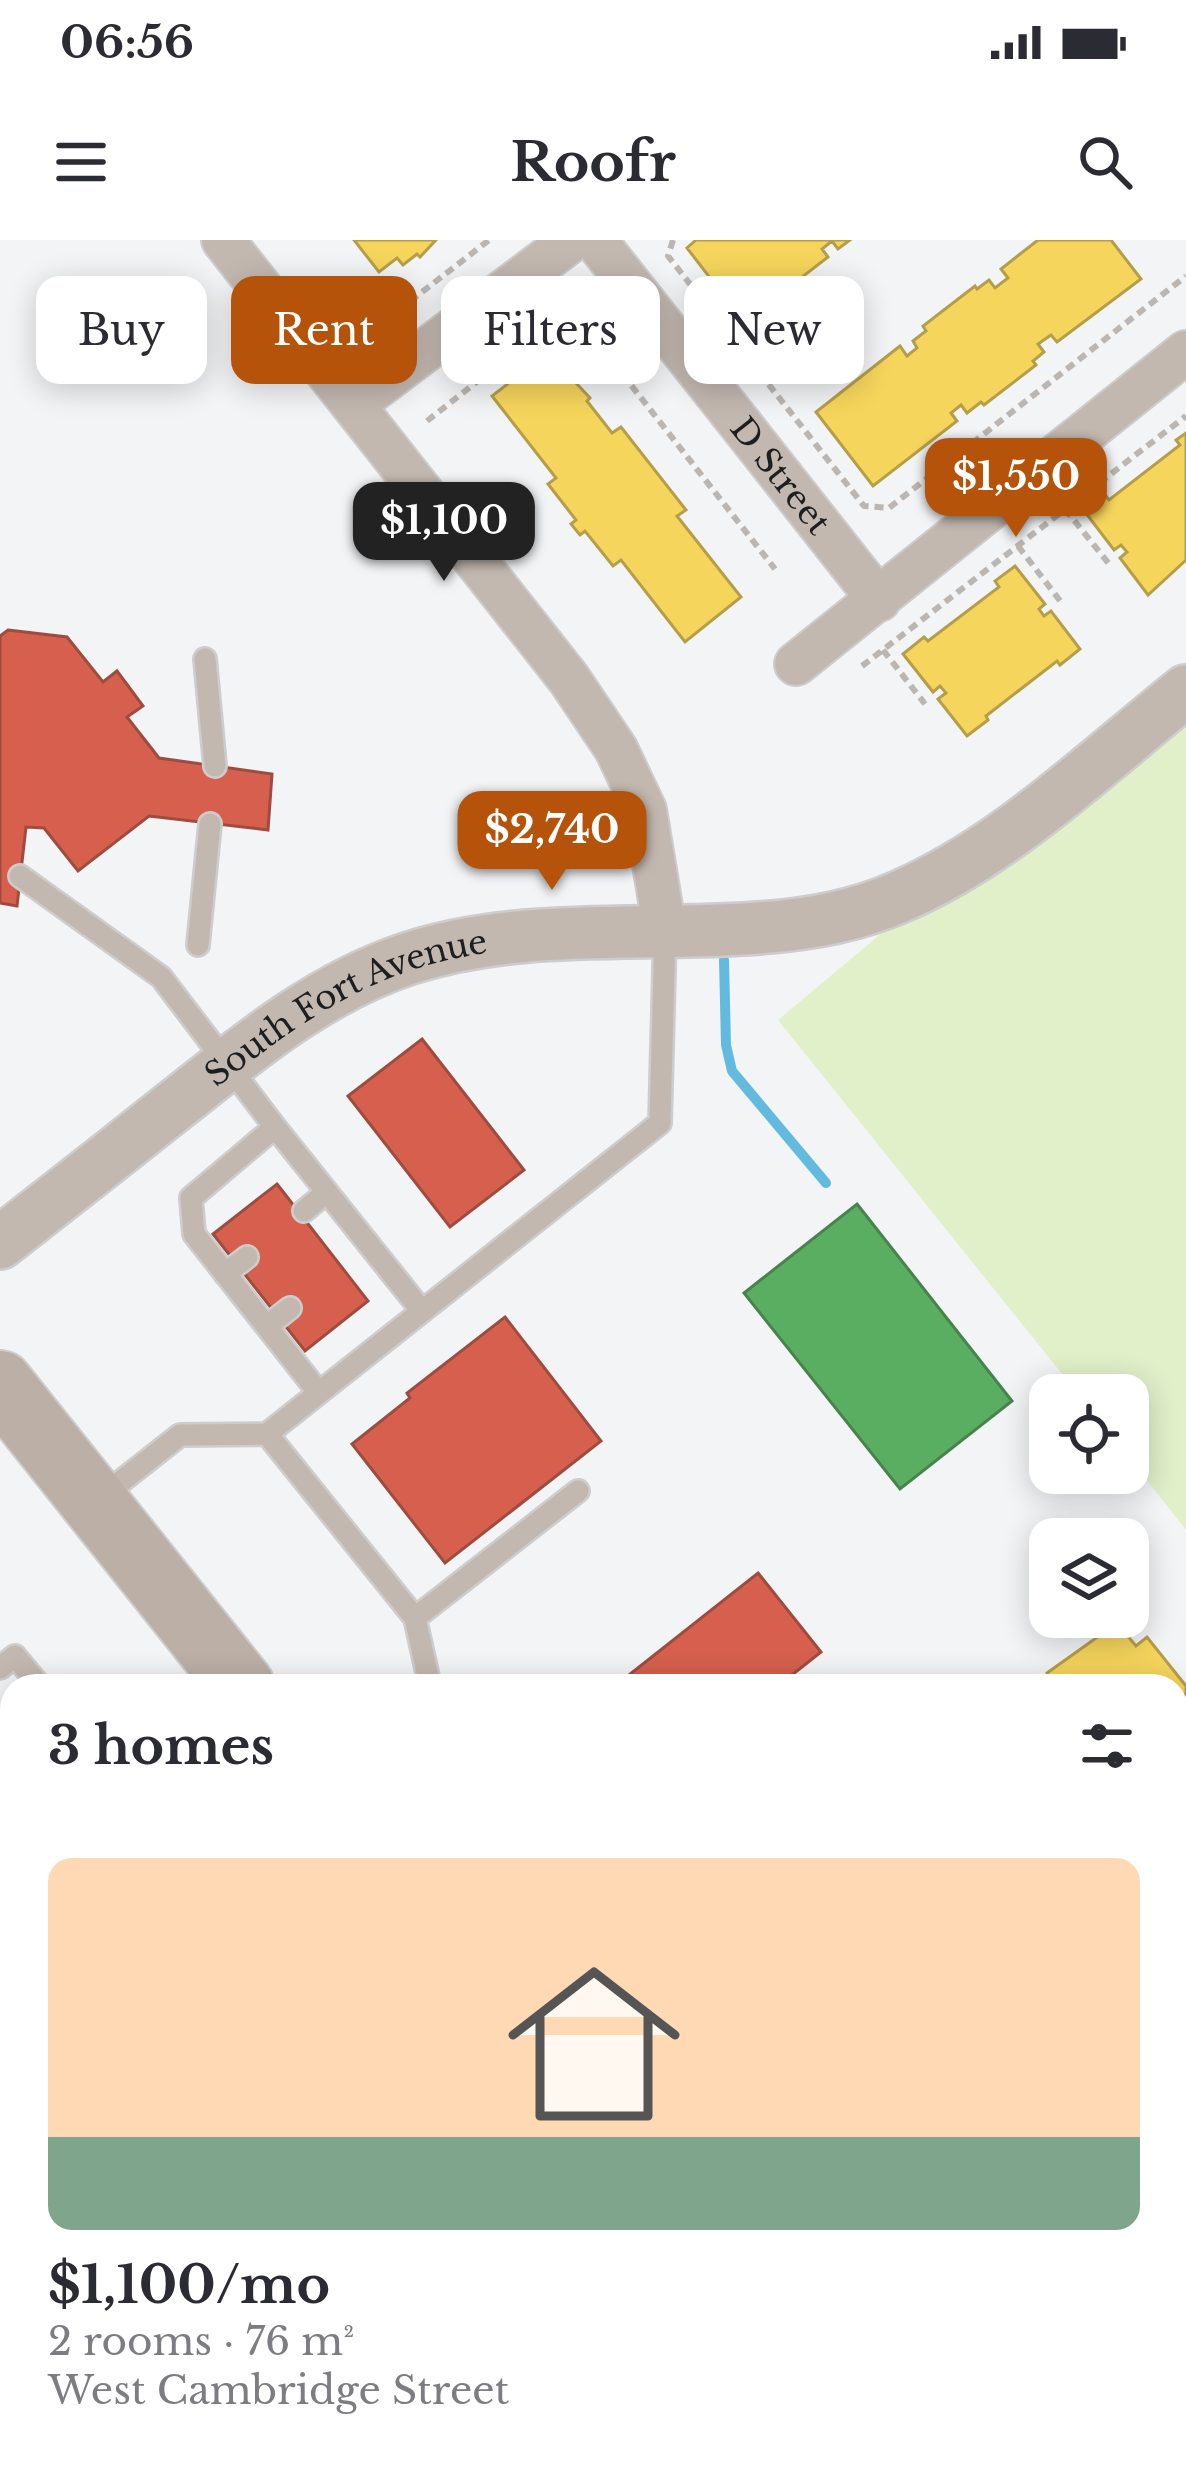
<!DOCTYPE html>
<meta charset="utf-8">
<style>
body{margin:0;font-family:"Libre Baskerville",serif;background:#f2f2f3;color:#2b2b33;height:100vh;display:flex;flex-direction:column;font-size:45px;white-space:nowrap}
*{box-sizing:border-box;margin:0}
p{font-size:39px;color:#7c7c81}
.icon{flex:none;width:66px;height:66px;fill:none;stroke:currentColor;stroke-width:2;stroke-linecap:round;stroke-linejoin:round}
.map{position:relative;flex:1;overflow:hidden}
.sheet{position:absolute;left:0px;top:1434px;width:1188px;height:804px;display:flex;flex-direction:column;background:#fff;border-radius:36px 36px 0 0;box-shadow:0 6px 30px #0003}
.sheet>*{flex:none}
.guide{position:absolute;left:36px;top:36px;width:1116px;height:108px;display:flex;gap:24px}
.buttons{position:absolute;left:1029px;top:1134px;display:grid;gap:24px}
.buttons a{display:grid;place-items:center;width:120px;height:120px;border-radius:24px;background:#fff;box-shadow:0 6px 30px #0003;font-size:60px}
.price{position:absolute;translate:-50% -102px;padding:0 27px;border-radius:24px;background:#b45309;color:#fff;font-size:39px;line-height:78px;filter:drop-shadow(0 3px 6px #0008)}
.price::after{content:'';position:absolute;left:50%;top:72px;width:36px;height:27px;margin-left:-18px;background:inherit;clip-path:polygon(0 0,100% 0,50% 100%)}
.price.active{background:#222;color:#fff}
ul{padding:0;list-style:none}
li{display:grid;align-content:center;gap:24px;height:636px;padding:0 48px}
li+li{border-top:3px solid #e1e1e2}
li span{display:grid;place-items:center;height:372px;border-radius:24px;color:#555}
li>.icon{margin-inline-start:auto}
span .icon{width:216px;height:216px;fill:#fffc;stroke-width:1}
li b{font-size:51px}
h2{display:flex;justify-content:space-between;align-items:center;height:144px;padding:0 48px;font-size:51px}
.tag{padding:0 42px;border-radius:24px;background:#fff;box-shadow:0 6px 30px #0003;font-size:42px;line-height:108px}
.tag.active{background:#b45309;color:#fff}
.status{display:flex;justify-content:space-between;align-items:center;height:84px;padding:0 60px;background:#fff;direction:ltr}
.status svg{height:33px;fill:currentColor}
header{display:flex;justify-content:space-between;align-items:center;height:156px;padding:0 48px;background:#fff;font-size:54px;font-weight:700}
.map>svg:first-child{display:block}
</style>
<div class="status"><b>06:56</b><svg viewBox="0 0 49 12"><path d="M0 12V9h3v3zM5 12V6h3v6zM10 12V3h3v9zM15 12V0h3v12zM26 1h20v11H26zM47 4h2v5h-2z"/></svg></div>
<header><svg class="icon" aria-label="menu" viewBox="0 0 24 24"><path d="M4 6h16M4 12h16M4 18h16"/></svg>Roofr<svg class="icon" aria-label="search" viewBox="0 0 24 24"><circle cx="10" cy="10" r="6"/><path d="M15 15l6 6"/></svg></header>
<div class="map">
<svg width="1186" height="2238" viewBox="0 0 1186 2238">
<rect width="100%" height="100%" fill="#f3f4f6"/>
<path fill="#e1f0c9" d="M1186 477V1290L1128 1216V1155H1079L778 780 895 682Z"/>
<path fill="#f6d55c" stroke="#b59e4a" stroke-width="3" d="M354 0H436L420 17 417 14 403 25 397 18 379 32Z
M696 0H850L838 9 832 1 822 9 828 17 744 82 687 8Z
M1038 0H1111L1141 39 1057 102 1051 95 1038 104 1044 112 1033 121 1036 125 984 165 981 162 967 173 961 165 951 173 957 181 873 246 816 172 900 106 907 116 917 108 913 101 926 91 923 86 975 46 977 49 989 40 995 48 1008 38 1001 29Z
M548 113 590 158 587 161 612 193 621 187 686 270 677 276 741 357 685 402 621 320 613 326 585 291 580 295 571 284 576 280 548 244 556 238 492 156Z
M1186 193V320L1148 355 1120 318 1127 312 1121 305 1114 310 1085 272 1106 256 1109 260 1180 205 1176 200Z
M1015 326 1045 364 1039 369 1044 376 1051 371 1080 409 1060 425 1057 421 986 476 988 480 967 496 938 459 946 453 940 446 933 452 903 414 924 397 928 401 999 347 995 341Z
M1117 1383 1136 1406 1147 1397 1186 1446V1454L1176 1462V1446H1038L1049 1437 1047 1433Z
M1186 1538V1680H1185L1176 1668V1546Z
M1184 1846 1186 1928 1176 1935V1852Z
M1176 2094 1186 2107V2205L1176 2213Z"/>
<path fill="#d6604d" stroke="#9e4c3f" stroke-width="3" d="M8 390 67 397 103 442 117 431 143 466 127 477 159 518 272 534 268 590 149 576 78 631 44 588 26 587 17 666 0 663V396Z
M422 799 524 930 450 987 348 856Z
M277 944 368 1061 305 1111 213 994Z
M505 1077 601 1201 445 1323 352 1204 410 1158 407 1153Z
M758 1333 821 1412 778 1446H615Z"/>
<path fill="#5aae61" stroke="#48834d" stroke-width="3" d="M857 964 1012 1161 900 1249 744 1053Z"/>
<g fill="none" stroke-linecap="round" stroke-linejoin="round">
<path stroke="#62bbdf" stroke-width="10" d="M724 720 726 805 732 831 826 943"/>
<defs>
<path id="service" d="M205 419 215 526
M20 636 161 737 275 887
M198 705 210 584
M304 971 327 952
M225 1034 247 1017
M267 1086 290 1068
M319 1153 194 994 191 958 275 887 422 1071
M267 1194 415 1378 578 1251
M100 1258 180 1195 267 1194 660 883 665 692
M415 1378 430 1446
M0 1428 15 1416 40 1446
M0 1561 12 1551
M0 1648 12 1663"/>
<g id="minor">
<path d="M223 0 569 439 616 509 645 570 665 691"/>
<path id="s1" d="M595 0 879 360"/>
<path d="M353 165 572 0"/>
<path d="M796 424 1186 112"/>
<path d="M0 1877 12 1873"/>
<path d="M670 2238 685 2226"/>
</g>
<g id="tertiary">
<path id="s2" d="M0 1003C59 957 119 910 178 863 249 807 320 748 407 719 519 682 642 697 758 688 805 685 856 676 899 657 1006 611 1096 523 1186 451"/>
</g>
<path id="primary" d="M0 1144 241 1446
M853 2226 863 2238"/>
</defs>
<use href="#service" stroke="#cdcdce" stroke-width="26"/>
<use href="#minor" stroke="#cdcdce" stroke-width="46"/>
<use href="#tertiary" stroke="#cdcdce" stroke-width="56"/>
<use href="#primary" stroke="#cdcdce" stroke-width="70"/>
<path stroke="#bbb6b2" stroke-width="6" stroke-dasharray="9 6" stroke-linecap="butt" d="M673 0 668 16 864 266 889 268 1186 36
M363 98 489 0
M427 181 557 79 584 85 775 329
M1065 269 1110 325
M1018 306 1061 362
M883 410 925 464
M862 426 1186 176
M978 1440 983 1446
M1176 1525 1183 1535 1186 1533
M1176 1825 1186 1837
M1176 1955 1186 1947
M1176 2070 1186 2083
M1135 2226 1144 2238"/>
<use href="#service" stroke="#c3b8b0" stroke-width="21"/>
<use href="#minor" stroke="#c3b8b0" stroke-width="42"/>
<use href="#tertiary" stroke="#c3b8b0" stroke-width="51"/>
<use href="#primary" stroke="#bbafa6" stroke-width="66"/>
</g>
<g text-anchor="middle" stroke-width="12" stroke-linejoin="round" paint-order="stroke">
<g font-size="33" fill="#1d1e1f" stroke="#fff">
<text dy="12" stroke="none"><textPath href="#s1" startOffset="300">D Street</textPath></text>
<text dy="12" stroke="none"><textPath href="#s2" startOffset="423">South Fort Avenue</textPath></text>
</g>
</g>
</svg>
<div class="buttons">
<a><svg class="icon" aria-label="locate" viewBox="0 0 24 24"><circle cx="12" cy="12" r="6"/><path d="M12 2v4M12 18v4M2 12h4M18 12h4"/></svg></a>
<a><svg class="icon" aria-label="layers" viewBox="0 0 24 24"><path d="M12 4l9 5-9 5-9-5zM3 14l9 5 9-5"/></svg></a>
</div>
<b class="price" style="left:1016px;top:300px">$1,550</b>
<b class="price active" style="left:444px;top:344px">$1,100</b>
<b class="price" style="left:552px;top:653px">$2,740</b>
<div class="guide">
<a class="tag">Buy</a>
<a class="tag active">Rent</a>
<a class="tag">Filters</a>
<a class="tag">New</a>
</div>
<section class="sheet">
<h2>3 homes<svg class="icon" aria-label="filters" viewBox="0 0 24 24"><path d="M4 7h16M4 17h16"/><circle cx="9" cy="7" r="2"/><circle cx="15" cy="17" r="2"/></svg></h2>
<ul>
<li><span style="background:linear-gradient(#ffd9b3 75%,#7fa58c 0)"><svg class="icon" aria-label="home" viewBox="0 0 24 24"><path d="M3 11l9-7 9 7M6 9v11h12V9"/></svg></span><div><b>$1,100/mo</b><p>2 rooms · 76 m²</p><p>West Cambridge Street</p></div></li>
</ul>
</section>
</div>
